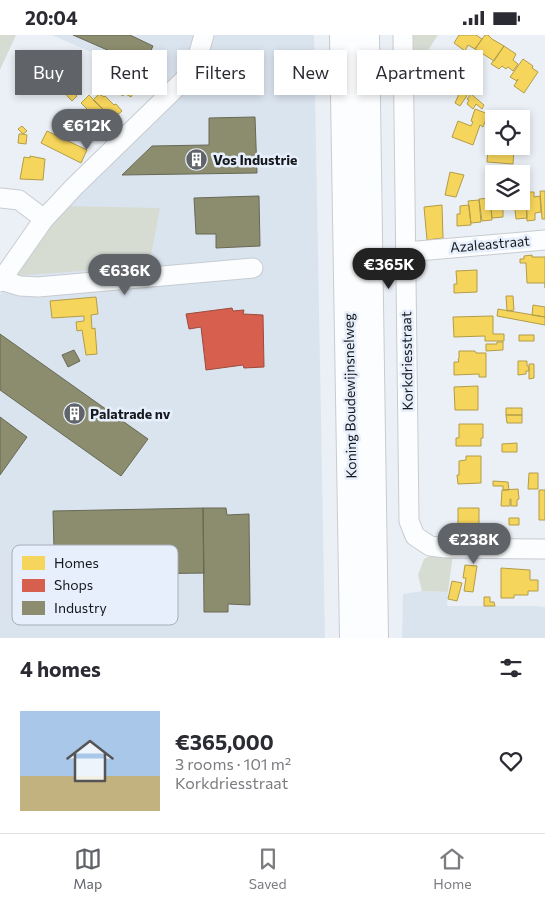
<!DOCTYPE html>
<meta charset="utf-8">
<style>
body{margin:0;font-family:Commissioner,sans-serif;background:#f2f2f3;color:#2b2b33;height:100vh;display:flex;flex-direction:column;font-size:19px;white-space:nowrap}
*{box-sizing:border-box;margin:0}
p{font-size:16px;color:#7c7c81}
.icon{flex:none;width:28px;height:28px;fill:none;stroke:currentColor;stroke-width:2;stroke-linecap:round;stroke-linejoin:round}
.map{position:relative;height:603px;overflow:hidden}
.side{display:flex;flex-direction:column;background:#fff;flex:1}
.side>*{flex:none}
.top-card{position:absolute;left:15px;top:15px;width:515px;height:45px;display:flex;gap:10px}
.fabs{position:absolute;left:485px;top:75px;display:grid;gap:10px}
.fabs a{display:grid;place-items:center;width:45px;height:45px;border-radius:0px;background:#fff;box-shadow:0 2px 8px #0003;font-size:25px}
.price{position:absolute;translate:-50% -42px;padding:0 11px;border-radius:18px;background:#606468;color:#fff;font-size:16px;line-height:32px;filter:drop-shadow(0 1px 2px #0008)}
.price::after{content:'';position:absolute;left:50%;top:30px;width:15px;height:11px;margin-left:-8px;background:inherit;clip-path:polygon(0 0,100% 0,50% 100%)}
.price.selected{background:#222;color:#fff}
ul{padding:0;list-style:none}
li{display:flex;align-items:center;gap:15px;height:125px;padding:0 20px}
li+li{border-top:1px solid #e1e1e2}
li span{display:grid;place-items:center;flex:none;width:140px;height:100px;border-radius:0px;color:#555}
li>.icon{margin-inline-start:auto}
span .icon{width:60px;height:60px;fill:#fffc;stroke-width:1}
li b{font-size:21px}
h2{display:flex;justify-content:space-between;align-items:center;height:60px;padding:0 20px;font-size:21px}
.pill{padding:0 18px;border-radius:0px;background:#fff;box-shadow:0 2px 8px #0003;font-size:18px;line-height:45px}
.pill.selected{background:#606468;color:#fff}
.status{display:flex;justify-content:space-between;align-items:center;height:35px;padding:0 25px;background:#fff;direction:ltr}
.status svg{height:14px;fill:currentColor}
.tabs{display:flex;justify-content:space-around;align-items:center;height:70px;border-top:1px solid #e1e1e2;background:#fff;font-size:14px;color:#7c7c81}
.tabs a{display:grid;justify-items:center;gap:2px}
.tabs .selected{color:#606468}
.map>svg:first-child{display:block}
</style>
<div class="status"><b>20:04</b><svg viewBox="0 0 49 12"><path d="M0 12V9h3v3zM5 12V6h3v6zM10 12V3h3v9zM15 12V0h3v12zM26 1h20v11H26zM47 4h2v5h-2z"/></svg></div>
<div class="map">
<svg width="545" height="603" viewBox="0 0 545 603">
<rect width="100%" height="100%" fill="#ebf0f6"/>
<path fill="#dae4ef" d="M52 0H196L183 33 167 50Z
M211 0H314L325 603H0V260L68 171Z
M422 556 448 557 447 571H536L545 572V603H402L403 559Z"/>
<path fill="#d7dcd3" d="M0 0H16L0 35Z
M408 0H438L409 44Z
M68 171 160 173 149 231 13 241 43 196Z
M433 519H453L448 557 422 556 418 540 424 524Z"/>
<path fill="#f6d55c" stroke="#b29c49" d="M459 0H476L482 4 475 14 468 10 465 16 454 8Z
M485 0H488L492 4 504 11 494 26 475 14Z
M504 11 516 19 513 25 518 29 513 36 508 32 506 34 502 31 499 34 491 29Z
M523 24 533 31 532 33 538 37 524 58 514 51 518 44 517 46 510 42Z
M460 38 470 44 467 50 457 44Z
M110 39 115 42 117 39 122 43 123 42 138 50 131 62 124 58 123 61 104 49Z
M60 45 77 61 72 66 56 49Z
M462 52 470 56 460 71 455 68Z
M99 59 104 62 105 61 114 70 116 69 122 76 113 84 93 65Z
M471 59 484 70 482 74 476 69 473 74 467 69 469 65 467 64Z
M89 60 113 84 105 92 81 68Z
M475 74 488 79 483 92 480 90 473 110 452 102 458 86 471 91 473 87 471 86Z
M22 91 27 96 23 99 27 100 26 109 18 108 19 99H23L18 94Z
M47 96 87 115 81 128 41 108Z
M488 113 514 114 513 129 487 127Z
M30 121 45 124 43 145 20 144 24 122 30 123Z
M450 137 464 140 456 162 445 160Z
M540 156H545V184H542Z
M526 157H534V162L540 161 541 177 535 178V185L527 186Z
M490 161H494V166H503V182L492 183Z
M526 162 527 183 516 184 514 166H521V163Z
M490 163 492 185 482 186 479 164Z
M479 165 481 187 471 188 468 166Z
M442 170 443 203 427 205 424 172Z
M469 170 471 190 457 191V179H460V171Z
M532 220V222H545V253V248H527L526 228H520V224H524V221Z
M477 235V257L454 258V249H457L456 236Z
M506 261H513L514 275 507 276Z
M96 262 98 279 91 280 92 294 95 293 97 319 86 320 82 295 77 296 76 287 84 286V281L52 283 50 266Z
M533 270 545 272V282L532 280Z
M498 274 545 282V290L497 281Z
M493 281V299H504V306H485V301L454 302 453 282Z
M519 300H534V306H519Z
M497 307H503V315L486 316V309H497Z
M459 316H475L476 318H486V342H479V339L454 340V327H459L458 324 459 323Z
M518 326H527V331L529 332V336H526V339L518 340Z
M529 329H534V343L529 344Z
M478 351V375H455L454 352Z
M506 373H522V380H506Z
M506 380H522V388H507Z
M459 389H483V403H481V411H456V403H459Z
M517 408V417H502V409Z
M466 421H481V448L458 449 457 440H459V426L466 425Z
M529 438H538V454H528Z
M493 446 508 447 509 455H503V451H493Z
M518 454 519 464 517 465V471H511V464H510V471H501L502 455Z
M539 455H545V485H539Z
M458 473H479V489H458Z
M509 483H519V490H509Z
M465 530 477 531 473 557 464 556 466 543H463Z
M501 533 530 535V545H538V556H528V560H514V563H501Z
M452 546 462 548 457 566 448 564Z
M484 562H490V567H494L495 571H484Z"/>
<path fill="#d6604d" stroke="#9c4a3e" d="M232 273 233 276 244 275 243 279 263 280 264 332 244 333 243 330 206 335 201 292 189 294 186 279Z"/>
<path fill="#8c8c6e" stroke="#686955" d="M73 0H130L153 11 144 31Z
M255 82 257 138 122 140 152 111 209 110V83Z
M259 161 260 211 216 213V199H196L194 163Z
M0 299 148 404 121 441 0 355Z
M74 315 80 326 68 332 62 320Z
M0 382 27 402 0 440Z
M203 473 204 538 72 540V515H54L53 476Z
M203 473H226L227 480 249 479 250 570 228 569V577H204Z"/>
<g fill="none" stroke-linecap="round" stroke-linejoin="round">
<defs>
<path id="minor" d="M403 0 409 486 415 501 430 511 446 513 545 514
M0 163 19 165 44 184
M406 217 545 205
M1 245 20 251 38 252 253 233
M0 247 44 184 74 152 184 45 198 21 204 0"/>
<path id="highway" d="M344 0 354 603
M365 0 374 603"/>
</defs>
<use href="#minor" stroke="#c8ccd1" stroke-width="21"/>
<use href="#highway" stroke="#c8ccd1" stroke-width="30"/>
<use href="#minor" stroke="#fcfdfe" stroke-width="19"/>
<use href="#highway" stroke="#fcfdfe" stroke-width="28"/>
</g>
<defs>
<symbol id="building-disc" viewBox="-11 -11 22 22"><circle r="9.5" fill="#606468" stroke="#e6effb"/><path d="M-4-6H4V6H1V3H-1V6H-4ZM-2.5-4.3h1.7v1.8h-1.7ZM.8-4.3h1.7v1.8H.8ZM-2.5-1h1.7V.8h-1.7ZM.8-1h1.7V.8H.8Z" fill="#fff"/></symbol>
</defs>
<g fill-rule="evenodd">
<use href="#building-disc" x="184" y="112" width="25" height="25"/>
<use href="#building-disc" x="62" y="366" width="25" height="25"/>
</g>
<g text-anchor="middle" stroke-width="5" stroke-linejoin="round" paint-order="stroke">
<g font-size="14" font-weight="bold" fill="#15181c" stroke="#e6effb" text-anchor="start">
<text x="213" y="130">Vos Industrie</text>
<text x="90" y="384">Palatrade nv</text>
</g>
<g font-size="14" fill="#15181c" stroke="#e6effb">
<text transform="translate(490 209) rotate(-5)" y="5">Azaleastraat</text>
<text transform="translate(407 326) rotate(-91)" y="5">Korkdriesstraat</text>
<text transform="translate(350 361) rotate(-91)" y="5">Koning Boudewijnsnelweg</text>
</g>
</g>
<rect x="12" y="510" width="166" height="80" rx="8" fill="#e6effb" stroke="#a7aeb8" stroke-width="1"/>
<rect x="22" y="521" width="23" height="14" fill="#f6d55c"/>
<rect x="22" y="544" width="23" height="13" fill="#d6604d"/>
<rect x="22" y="566" width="23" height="14" fill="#8c8c6e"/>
<g font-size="14" fill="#15181c">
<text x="54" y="533">Homes</text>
<text x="54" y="555">Shops</text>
<text x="54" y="578">Industry</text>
</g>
</svg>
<div class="fabs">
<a><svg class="icon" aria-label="locate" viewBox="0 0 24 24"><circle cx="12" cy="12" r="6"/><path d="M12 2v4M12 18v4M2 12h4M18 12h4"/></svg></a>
<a><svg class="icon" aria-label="layers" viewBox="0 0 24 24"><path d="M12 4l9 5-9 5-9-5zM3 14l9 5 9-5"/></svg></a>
</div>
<b class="price" style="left:87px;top:116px">€612K</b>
<b class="price selected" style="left:389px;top:255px">€365K</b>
<b class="price" style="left:125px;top:261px">€636K</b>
<b class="price" style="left:474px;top:530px">€238K</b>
<div class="top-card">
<a class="pill selected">Buy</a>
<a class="pill">Rent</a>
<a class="pill">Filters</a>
<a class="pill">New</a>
<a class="pill">Apartment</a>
</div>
</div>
<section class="side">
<h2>4 homes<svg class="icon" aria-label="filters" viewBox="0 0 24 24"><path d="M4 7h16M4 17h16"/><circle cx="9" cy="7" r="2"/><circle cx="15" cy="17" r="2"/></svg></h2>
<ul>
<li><span style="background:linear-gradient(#a9c7e8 65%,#c2b280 0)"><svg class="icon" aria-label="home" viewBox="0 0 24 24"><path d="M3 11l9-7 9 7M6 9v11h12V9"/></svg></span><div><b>€365,000</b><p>3 rooms · 101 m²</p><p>Korkdriesstraat</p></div><svg class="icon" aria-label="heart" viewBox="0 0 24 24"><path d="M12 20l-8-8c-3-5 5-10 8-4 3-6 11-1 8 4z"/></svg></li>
</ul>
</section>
<nav class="tabs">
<a class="selected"><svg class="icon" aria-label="map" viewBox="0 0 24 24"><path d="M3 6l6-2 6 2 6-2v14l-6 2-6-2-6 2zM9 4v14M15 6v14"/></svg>Map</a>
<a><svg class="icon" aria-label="saved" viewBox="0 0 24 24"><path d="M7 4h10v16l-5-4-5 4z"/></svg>Saved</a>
<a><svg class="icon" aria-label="home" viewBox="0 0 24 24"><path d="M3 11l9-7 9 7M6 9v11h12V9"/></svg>Home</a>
</nav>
